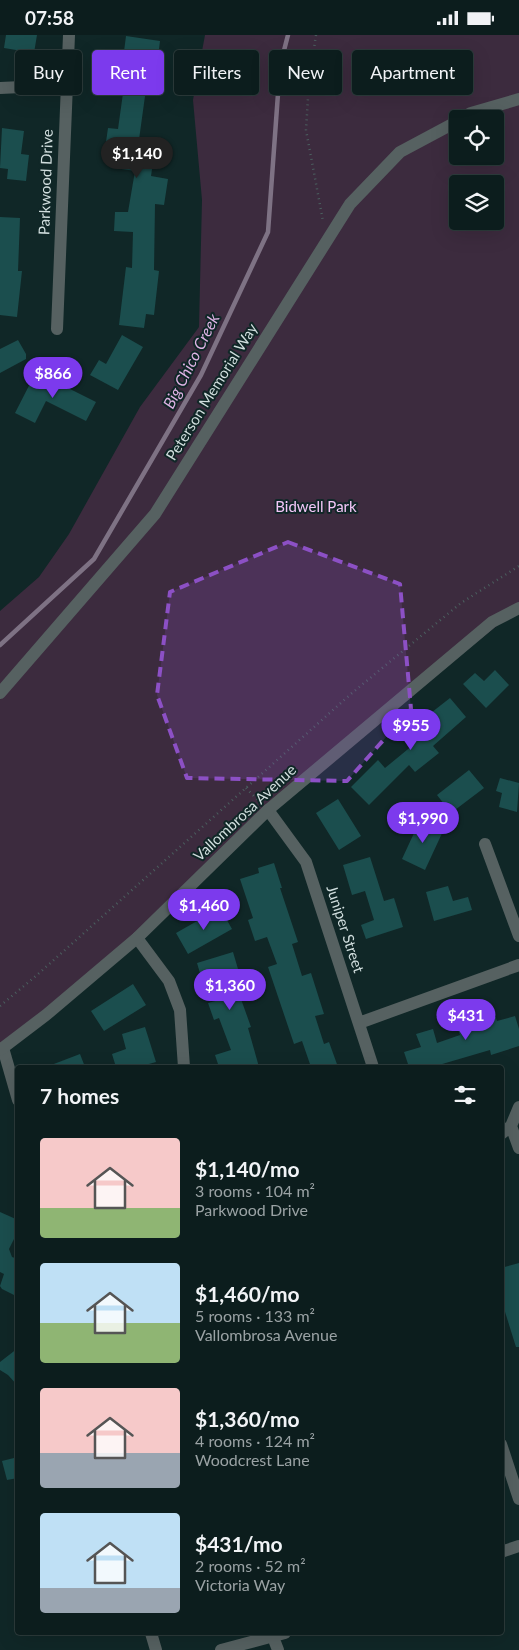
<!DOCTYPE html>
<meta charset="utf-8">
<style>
body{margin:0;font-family:Lato,sans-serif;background:#1a2a2a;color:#f1f3f6;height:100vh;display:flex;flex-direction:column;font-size:19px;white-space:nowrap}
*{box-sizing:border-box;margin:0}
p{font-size:16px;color:#9aa2a4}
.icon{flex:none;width:28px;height:28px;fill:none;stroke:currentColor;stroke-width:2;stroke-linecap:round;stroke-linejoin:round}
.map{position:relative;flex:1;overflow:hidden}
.drawer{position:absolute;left:15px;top:1030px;width:489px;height:570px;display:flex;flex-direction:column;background:#0c1d1d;border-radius:5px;box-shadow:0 5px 20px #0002,0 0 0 1px #2c3b3b}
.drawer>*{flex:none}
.hud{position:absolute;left:15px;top:15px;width:490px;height:45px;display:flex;gap:10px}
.controls{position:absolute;left:449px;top:75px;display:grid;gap:10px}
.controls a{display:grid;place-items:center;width:55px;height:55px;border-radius:5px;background:#0c1d1d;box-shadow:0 5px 20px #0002,0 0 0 1px #2c3b3b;font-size:25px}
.price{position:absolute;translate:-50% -42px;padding:0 11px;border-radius:18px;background:#7c3aed;color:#fff;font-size:16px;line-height:32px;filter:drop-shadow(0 1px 2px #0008)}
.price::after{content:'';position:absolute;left:50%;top:30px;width:15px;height:11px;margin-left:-8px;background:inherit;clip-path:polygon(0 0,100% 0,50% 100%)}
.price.current{background:#222;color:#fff}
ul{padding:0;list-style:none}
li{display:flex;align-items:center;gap:15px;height:125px;padding:0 25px}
li span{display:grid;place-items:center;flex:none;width:140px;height:100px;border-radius:5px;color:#555}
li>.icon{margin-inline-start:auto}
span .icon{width:60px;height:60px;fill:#fffc;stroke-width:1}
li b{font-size:21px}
h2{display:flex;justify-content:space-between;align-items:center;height:60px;padding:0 25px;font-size:21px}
.chip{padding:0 18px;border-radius:5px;background:#0c1d1d;box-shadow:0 5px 20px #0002,0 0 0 1px #2c3b3b;font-size:18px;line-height:45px}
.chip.current{background:#7c3aed;color:#fff}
.status{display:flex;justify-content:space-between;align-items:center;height:35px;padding:0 25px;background:#0c1d1d;direction:ltr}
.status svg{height:14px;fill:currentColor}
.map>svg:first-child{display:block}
</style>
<div class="status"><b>07:58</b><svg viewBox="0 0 49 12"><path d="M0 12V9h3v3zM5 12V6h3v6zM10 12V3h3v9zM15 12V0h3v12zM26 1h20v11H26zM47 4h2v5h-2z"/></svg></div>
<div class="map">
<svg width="519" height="1615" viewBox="0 0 519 1615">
<rect width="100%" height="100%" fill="#102727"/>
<path fill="#3c2b3e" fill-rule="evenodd" d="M205 0H519V573L268 775 137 903 0 1015V576L39 542 69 499 140 372 199 292 202 165 193 65ZM458 84H495V121H458ZM458 149H495V186H458Z"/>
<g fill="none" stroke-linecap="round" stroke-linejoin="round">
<path stroke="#7e7284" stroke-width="4.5" d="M0 610 94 524 201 340 268 197 280 31 288 0"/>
</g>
<path fill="#1b4e4e" d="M6 0H37L34 18 4 13Z
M126 1 160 6 154 55 146 54 137 119 154 121 151 141 168 144 164 170 155 169 154 235 159 236 154 280 146 279 144 293 119 290 126 232 132 233 133 197 114 196 115 177H128L135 136 115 133 119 109 106 107 108 93 118 94 124 51 107 48 110 30 122 32Z
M2 93 24 96 21 119 29 120 26 146 7 144 8 134 0 133Z
M0 182 20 183 18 236H22L17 282 0 280Z
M122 300 143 312 118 355 90 340 99 325 106 329Z
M18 305 26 319V324L0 338V314Z
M36 337 96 367 86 386 46 366 35 388 15 378Z
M495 635 509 650 486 673 463 649 475 638 484 646Z
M450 663 466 682 433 711 439 718 415 737 409 730 369 770 351 752 378 725 385 733 413 710 404 699Z
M469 735 484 753 451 778 437 760Z
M500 743 519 748 517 777 499 772 502 758 496 756Z
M338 764 361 801 339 815 316 778Z
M421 783 444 794 425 835 402 824Z
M370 822 384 866 394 863 403 892 366 904 361 890 374 885 365 856 352 860 343 830Z
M274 828 282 853H280L298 907 292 909 302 941 311 938 324 979 315 981 324 1009 329 1007 338 1032H311L302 1006 294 1009 268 932 277 929 267 902 255 906 248 885 253 883 240 844 259 838 258 833Z
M448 851 453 866 468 862 472 875 434 886 426 857Z
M220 873 232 894 188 919 176 898Z
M233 917 243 951 237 953 251 992 248 993 259 1032H219L215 1020 231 1015 219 983 214 985 208 968 219 965 212 942 202 945 197 928Z
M133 949 146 970 104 996 91 976Z
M493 975 497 986 515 981 519 994V1011L491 1020 490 1015 432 1032H409L404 1017 421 1012 416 999 433 994 437 1008 460 1000 455 987Z
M145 992 156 1027 138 1032H116L112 1019 126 1014 122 999Z
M80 1019 85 1032H46Z
M0 1177 18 1185V1196L9 1214 12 1222 18 1224V1262L2 1254 0 1251 4 1239 0 1237Z
M519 1228V1312H516L501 1264V1233Z
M18 1313V1351L8 1340 0 1335V1327Z
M18 1422V1443L7 1445 2 1426Z"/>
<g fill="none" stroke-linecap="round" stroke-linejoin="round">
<path stroke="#4b5f5f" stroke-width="2.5" stroke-dasharray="1 4" stroke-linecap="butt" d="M316 0 309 47 306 95 323 186
M246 753 260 767
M0 971 37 940 352 658 461 568 519 531"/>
<path stroke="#566161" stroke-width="12" d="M0 53 65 50
M57 294 69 0
M268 775 306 827 373 1032
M485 809 519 901
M137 903 169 946 180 975 184 1032
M359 988 519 930
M3 1013 18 1065
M511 1091 519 1113
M501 1099 511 1091 519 1072
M501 1409 519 1464
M501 1517 519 1511
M151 1598 156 1615
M273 1602 278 1615
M221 1615 285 1598"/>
<path stroke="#566161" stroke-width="12" d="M461 84 471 78 519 64
M0 658 155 479 350 169 400 117 458 86
M0 1015 46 980 137 903 268 775 492 587 519 573"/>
</g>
<path fill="#8c50c5" fill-opacity="0.2" stroke="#8c50c5" stroke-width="4" stroke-dasharray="10 6" stroke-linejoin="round" d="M288 507 400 549 411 674 347 746 187 743 157 660 170 557Z"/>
<g text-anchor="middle" stroke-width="4" stroke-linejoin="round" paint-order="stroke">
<g font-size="15" fill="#d1dede" stroke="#102727">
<text transform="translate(46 147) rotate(-88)" y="5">Parkwood Drive</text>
<text transform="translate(212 357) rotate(-58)" y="5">Peterson Memorial Way</text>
<text transform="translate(245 778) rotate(-43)" y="5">Vallombrosa Avenue</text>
<text transform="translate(345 894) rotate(72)" y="5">Juniper Street</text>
</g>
<g font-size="15" fill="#f3c6f8" stroke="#102727">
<text x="316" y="477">Bidwell Park</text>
</g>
<g font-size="16" font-style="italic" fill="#dfb3e5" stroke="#102727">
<text transform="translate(191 326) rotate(-63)" y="6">Big Chico Creek</text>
</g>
</g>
</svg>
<div class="controls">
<a><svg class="icon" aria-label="locate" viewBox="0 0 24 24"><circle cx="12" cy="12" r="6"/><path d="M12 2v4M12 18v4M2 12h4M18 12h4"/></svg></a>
<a><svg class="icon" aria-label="layers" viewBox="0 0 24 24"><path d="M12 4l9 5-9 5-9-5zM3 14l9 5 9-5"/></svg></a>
</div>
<b class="price current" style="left:137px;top:144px">$1,140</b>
<b class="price" style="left:53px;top:364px">$866</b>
<b class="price" style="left:411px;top:716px">$955</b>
<b class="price" style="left:423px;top:809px">$1,990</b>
<b class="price" style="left:204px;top:896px">$1,460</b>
<b class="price" style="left:230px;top:976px">$1,360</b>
<b class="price" style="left:466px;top:1006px">$431</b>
<div class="hud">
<a class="chip">Buy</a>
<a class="chip current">Rent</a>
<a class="chip">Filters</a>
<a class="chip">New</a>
<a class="chip">Apartment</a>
</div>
<section class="drawer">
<h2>7 homes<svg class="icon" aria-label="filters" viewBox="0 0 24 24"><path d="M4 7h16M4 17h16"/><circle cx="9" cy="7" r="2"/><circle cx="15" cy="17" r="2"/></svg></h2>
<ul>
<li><span style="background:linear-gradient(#f6c9c9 70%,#8fb573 0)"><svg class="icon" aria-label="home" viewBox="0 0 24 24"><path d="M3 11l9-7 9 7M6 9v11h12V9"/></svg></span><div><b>$1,140/mo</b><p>3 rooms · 104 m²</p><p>Parkwood Drive</p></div></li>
<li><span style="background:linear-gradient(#bfe0f5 60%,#8fb573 0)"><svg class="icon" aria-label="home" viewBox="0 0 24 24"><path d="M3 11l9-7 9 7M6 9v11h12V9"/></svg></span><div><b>$1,460/mo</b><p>5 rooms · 133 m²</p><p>Vallombrosa Avenue</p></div></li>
<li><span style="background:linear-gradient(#f6c9c9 65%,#9aa5b1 0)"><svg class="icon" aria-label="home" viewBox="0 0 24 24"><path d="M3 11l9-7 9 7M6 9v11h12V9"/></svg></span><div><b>$1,360/mo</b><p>4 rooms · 124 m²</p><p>Woodcrest Lane</p></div></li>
<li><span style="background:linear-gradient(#bfe0f5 75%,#9aa5b1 0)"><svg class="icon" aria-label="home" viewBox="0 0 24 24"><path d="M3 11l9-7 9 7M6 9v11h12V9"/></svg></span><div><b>$431/mo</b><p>2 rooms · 52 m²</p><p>Victoria Way</p></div></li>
</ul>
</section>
</div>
